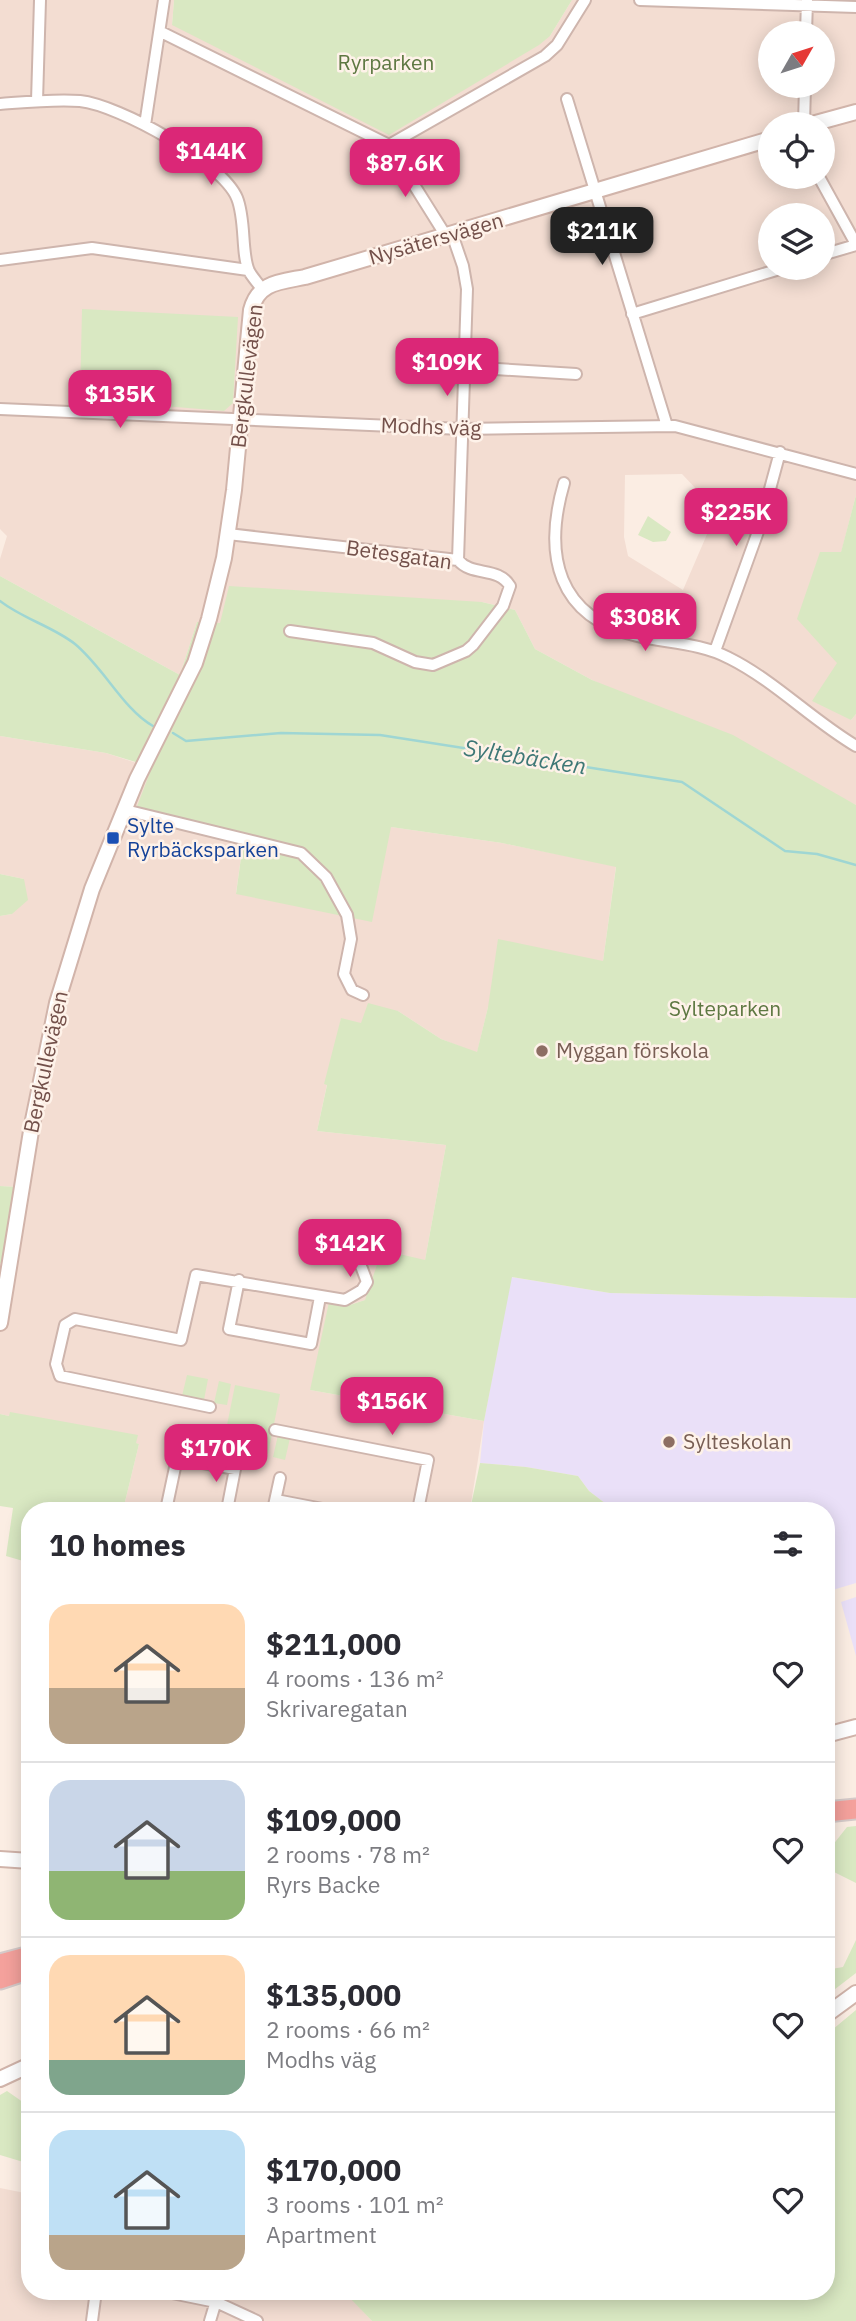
<!DOCTYPE html>
<meta charset="utf-8">
<style>
body{margin:0;font-family:"IBM Plex Sans",sans-serif;background:#f2f2f3;color:#2b2b33;height:100vh;display:flex;flex-direction:column;font-size:26px;white-space:nowrap}
*{box-sizing:border-box;margin:0}
p{font-size:23px;color:#7c7c81}
.icon{flex:none;width:38px;height:38px;fill:none;stroke:currentColor;stroke-width:2;stroke-linecap:round;stroke-linejoin:round}
.map{position:relative;flex:1;overflow:hidden}
.drawer{position:absolute;left:21px;top:1502px;width:814px;height:798px;display:flex;flex-direction:column;background:#fff;border-radius:28px;box-shadow:0 4px 18px #0003}
.drawer>*{flex:none}
.needle{width:46px;rotate:51deg}
.controls{position:absolute;left:758px;top:21px;display:grid;gap:14px}
.controls a{display:grid;place-items:center;width:77px;height:77px;border-radius:50%;background:#fff;box-shadow:0 4px 18px #0003;font-size:35px}
.price{position:absolute;translate:-50% -60px;padding:0 16px;border-radius:14px;background:#db2777;color:#fff;font-size:23px;line-height:46px;filter:drop-shadow(0 2px 4px #0008)}
.price::after{content:'';position:absolute;left:50%;top:42px;width:21px;height:16px;margin-left:-10px;background:inherit;clip-path:polygon(0 0,100% 0,50% 100%)}
.price.active{background:#222;color:#fff}
ul{padding:0;list-style:none}
li{display:flex;align-items:center;gap:21px;height:175px;padding:0 28px}
li+li{border-top:2px solid #e1e1e2}
li span{display:grid;place-items:center;flex:none;width:196px;height:140px;border-radius:21px;color:#555}
li>.icon{margin-inline-start:auto}
span .icon{width:84px;height:84px;fill:#fffc;stroke-width:1}
li b{font-size:30px}
h2{display:flex;justify-content:space-between;align-items:center;height:84px;padding:0 28px;font-size:30px}
.map>svg:first-child{display:block}
</style>
<div class="map">
<svg width="856" height="2321" viewBox="0 0 856 2321">
<rect width="100%" height="100%" fill="#fbede3"/>
<path fill="#f3ddd2" fill-rule="evenodd" d="M0 0H174L172 25 550 36 572 0H856V495L841 553 838 663 851 720 856 714V805L592 680 535 649 515 610 482 602 220 623 197 622 180 675 0 576V559L7 536 0 529ZM770 33H822V86H770ZM770 124H822V177H770ZM770 215H822V268H770ZM682 474 717 511 683 590 628 556 624 537 625 475Z
M0 736 106 753 152 768 243 843 236 893 391 827 502 843 616 866 603 961 488 1007 477 1053 441 1039 398 1011 361 1024 341 1019 317 1131 446 1145 425 1260 365 1300 350 1305 310 1390 484 1421 470 1510H123L139 1444 0 1414V1263L7 1266 16 1187 0 1186V916L12 914 24 879 0 874Z
M0 2188 30 2194V2291H351L349 2296 372 2321H0Z"/>
<path fill="#eae0f8" d="M511 1277 610 1293 856 1298V1583L826 1592V1510H614L589 1491 578 1476 526 1467 480 1463 484 1421Z
M856 1597V1656L841 1602Z"/>
<path fill="#d9e8c2" d="M174 0H572L550 36 539 45 389 135 172 25Z
M82 309 238 317 233 403 224 411 80 399Z
M856 495V714L851 720 812 701 837 663 797 619 820 552H841Z
M648 516 671 532 666 541 653 542 638 535Z
M0 576 180 675 197 622 220 623 229 586 482 602 515 610 535 649 592 680 733 735 856 805V1298L610 1293 512 1277 484 1421 310 1390 329 1302 350 1305 365 1300 382 1250 425 1260 446 1145 317 1131 327 1085 324 1084 341 1018 361 1023 368 1003 398 1011 441 1039 477 1052 488 1007 498 939 603 961 616 867 502 843 391 827 372 922 236 894 243 843 133 817 152 767 106 753 0 736Z
M0 874 24 879 28 900 12 914 0 916Z
M0 1186 17 1187 7 1266 0 1263Z
M187 1375 208 1379 204 1400 182 1396Z
M219 1381 231 1384 227 1405 214 1403Z
M235 1385 280 1394 268 1454 223 1445Z
M10 1412 138 1435 136 1443 139 1444 123 1510H30V1563L6 1556 13 1508 0 1506V1414L9 1416Z
M278 1435 290 1438 285 1460 273 1457Z
M480 1463 526 1467 578 1476 589 1491 614 1510H470Z
M856 1826V1883L826 1868V1845L832 1846 847 1827Z
M856 1940V1973L826 1996V1970L843 1967Z
M856 2010V2321H372L348 2296 351 2291H826V2035Z
M7 2091 30 2107V2164L0 2155V2095Z"/>
<g fill="none" stroke-linecap="round" stroke-linejoin="round">
<path stroke="#9fd6d3" stroke-width="2.5" d="M0 601C23 619 52 626 75 644 104 668 124 710 153 726
M173 733 186 741 281 733 380 735 682 782 785 851 817 854 856 865"/>
<defs>
<path id="street" d="M640 0 856 7
M161 32 389 145 446 236
M806 33 807 1
M567 99 667 426
M37 101 40 0
M0 104C26 102 54 99 80 101 119 105 222 162 237 198 246 220 241 254 249 271 252 277 258 283 262 289
M804 124 805 86
M145 125 164 0
M389 145 545 56 557 45 585 0
M819 177 856 244
M452 234 463 266 467 289 458 560
M822 255 856 245
M0 260 92 248 248 270
M632 314 783 268
M464 367 576 374
M0 409 462 429 675 426 856 474
M564 483C543 555 557 617 637 636 667 643 701 643 729 658 775 681 812 720 856 746
M228 534 458 560C472 577 498 566 510 586L503 606 473 645 466 651 433 665 415 662 373 643 290 631
M715 651 760 526 780 452
M125 810 301 853 326 877 347 915 351 939 344 974 352 990 363 995
M239 1280 229 1329 311 1344 320 1297
M210 1407 60 1376 56 1364 65 1325 75 1319 181 1340 196 1275 345 1300 362 1290 367 1282 361 1266V1250
M275 1430 428 1460 418 1510
M276 1500 328 1510
M166 1510 177 1458 235 1469 227 1510
M273 1510 280 1478
M162 2291 216 2302 257 2321
M92 2321 96 2291
M210 2321 219 2291"/>
<path id="secondary" d="M812 124 856 112
M0 1323 32 1125 57 1003 92 889 137 779 195 663 209 619 224 558 234 490 251 310C258 282 280 282 305 277L770 139
M826 1735 856 1727
M0 1859 30 1861
M826 2015 856 1993
M0 2079 30 2065"/>
<path id="highway" d="M826 1812 856 1809
M0 1964 30 1956
M0 1979 30 1969"/>
</defs>
<use href="#street" stroke="#ceb5ad" stroke-width="14"/>
<use href="#secondary" stroke="#d1b4aa" stroke-width="18"/>
<use href="#highway" stroke="#d5cac9" stroke-width="23"/>
<use href="#street" stroke="#fff" stroke-width="10"/>
<use href="#secondary" stroke="#fff" stroke-width="14"/>
<use href="#highway" stroke="#f4a19c" stroke-width="19"/>
</g>
<rect fill="#1a4fb4" stroke="#fef2e9" stroke-width="2.5" x="106" y="831" width="14" height="14" rx="3.5"/>
<g fill="#8d6e63" stroke="#fef2e9" stroke-width="2.5">
<circle cx="542" cy="1051" r="7"/>
<circle cx="669" cy="1442" r="7"/>
</g>
<g text-anchor="middle" stroke-width="5" stroke-linejoin="round" paint-order="stroke">
<g font-size="21" fill="#5e7842" stroke="#fef2e9">
<text x="386" y="70">Ryrparken</text>
<text x="725" y="1016">Sylteparken</text>
</g>
<g font-size="21" fill="#73504a" stroke="#fef2e9">
<text transform="translate(436 239) rotate(-16)" y="7">Nysätersvägen</text>
<text transform="translate(247 376) rotate(-83)" y="7">Bergkullevägen</text>
<text transform="translate(431 427) rotate(2)" y="7">Modhs väg</text>
<text transform="translate(399 555) rotate(8)" y="7">Betesgatan</text>
<text transform="translate(46 1062) rotate(-78)" y="7">Bergkullevägen</text>
</g>
<g font-size="21" fill="#164399" stroke="#fef2e9" text-anchor="start">
<text x="127" y="833">Sylte<tspan x="127" dy="24">Ryrbäcksparken</tspan></text>
</g>
<g font-size="21" fill="#785e54" stroke="#fef2e9" text-anchor="start">
<text x="556" y="1058">Myggan förskola</text>
<text x="683" y="1449">Sylteskolan</text>
</g>
<g font-size="23" font-style="italic" fill="#3e7876" stroke="#fef2e9">
<text transform="translate(525 757) rotate(9)" y="8">Syltebäcken</text>
</g>
</g>
</svg>
<div class="controls">
<a><svg class="needle" viewBox="-14 -14 28 28"><path d="M0-13l5 13h-10z" fill="#e53935"/><path d="M0 13l5-13h-10z" fill="#7c7c81"/></svg></a>
<a><svg class="icon" aria-label="locate" viewBox="0 0 24 24"><circle cx="12" cy="12" r="6"/><path d="M12 2v4M12 18v4M2 12h4M18 12h4"/></svg></a>
<a><svg class="icon" aria-label="layers" viewBox="0 0 24 24"><path d="M12 4l9 5-9 5-9-5zM3 14l9 5 9-5"/></svg></a>
</div>
<b class="price" style="left:211px;top:187px">$144K</b>
<b class="price" style="left:405px;top:199px">$87.6K</b>
<b class="price active" style="left:602px;top:267px">$211K</b>
<b class="price" style="left:447px;top:398px">$109K</b>
<b class="price" style="left:120px;top:430px">$135K</b>
<b class="price" style="left:736px;top:548px">$225K</b>
<b class="price" style="left:645px;top:653px">$308K</b>
<b class="price" style="left:350px;top:1279px">$142K</b>
<b class="price" style="left:392px;top:1437px">$156K</b>
<b class="price" style="left:216px;top:1484px">$170K</b>
<section class="drawer">
<h2>10 homes<svg class="icon" aria-label="filters" viewBox="0 0 24 24"><path d="M4 7h16M4 17h16"/><circle cx="9" cy="7" r="2"/><circle cx="15" cy="17" r="2"/></svg></h2>
<ul>
<li><span style="background:linear-gradient(#ffd9b3 60%,#b9a48a 0)"><svg class="icon" aria-label="home" viewBox="0 0 24 24"><path d="M3 11l9-7 9 7M6 9v11h12V9"/></svg></span><div><b>$211,000</b><p>4 rooms · 136 m²</p><p>Skrivaregatan</p></div><svg class="icon" aria-label="heart" viewBox="0 0 24 24"><path d="M12 20l-8-8c-3-5 5-10 8-4 3-6 11-1 8 4z"/></svg></li>
<li><span style="background:linear-gradient(#c9d6e8 65%,#8fb573 0)"><svg class="icon" aria-label="home" viewBox="0 0 24 24"><path d="M3 11l9-7 9 7M6 9v11h12V9"/></svg></span><div><b>$109,000</b><p>2 rooms · 78 m²</p><p>Ryrs Backe</p></div><svg class="icon" aria-label="heart" viewBox="0 0 24 24"><path d="M12 20l-8-8c-3-5 5-10 8-4 3-6 11-1 8 4z"/></svg></li>
<li><span style="background:linear-gradient(#ffd9b3 75%,#7fa58c 0)"><svg class="icon" aria-label="home" viewBox="0 0 24 24"><path d="M3 11l9-7 9 7M6 9v11h12V9"/></svg></span><div><b>$135,000</b><p>2 rooms · 66 m²</p><p>Modhs väg</p></div><svg class="icon" aria-label="heart" viewBox="0 0 24 24"><path d="M12 20l-8-8c-3-5 5-10 8-4 3-6 11-1 8 4z"/></svg></li>
<li><span style="background:linear-gradient(#bfe0f5 75%,#b9a48a 0)"><svg class="icon" aria-label="home" viewBox="0 0 24 24"><path d="M3 11l9-7 9 7M6 9v11h12V9"/></svg></span><div><b>$170,000</b><p>3 rooms · 101 m²</p><p>Apartment</p></div><svg class="icon" aria-label="heart" viewBox="0 0 24 24"><path d="M12 20l-8-8c-3-5 5-10 8-4 3-6 11-1 8 4z"/></svg></li>
</ul>
</section>
</div>
